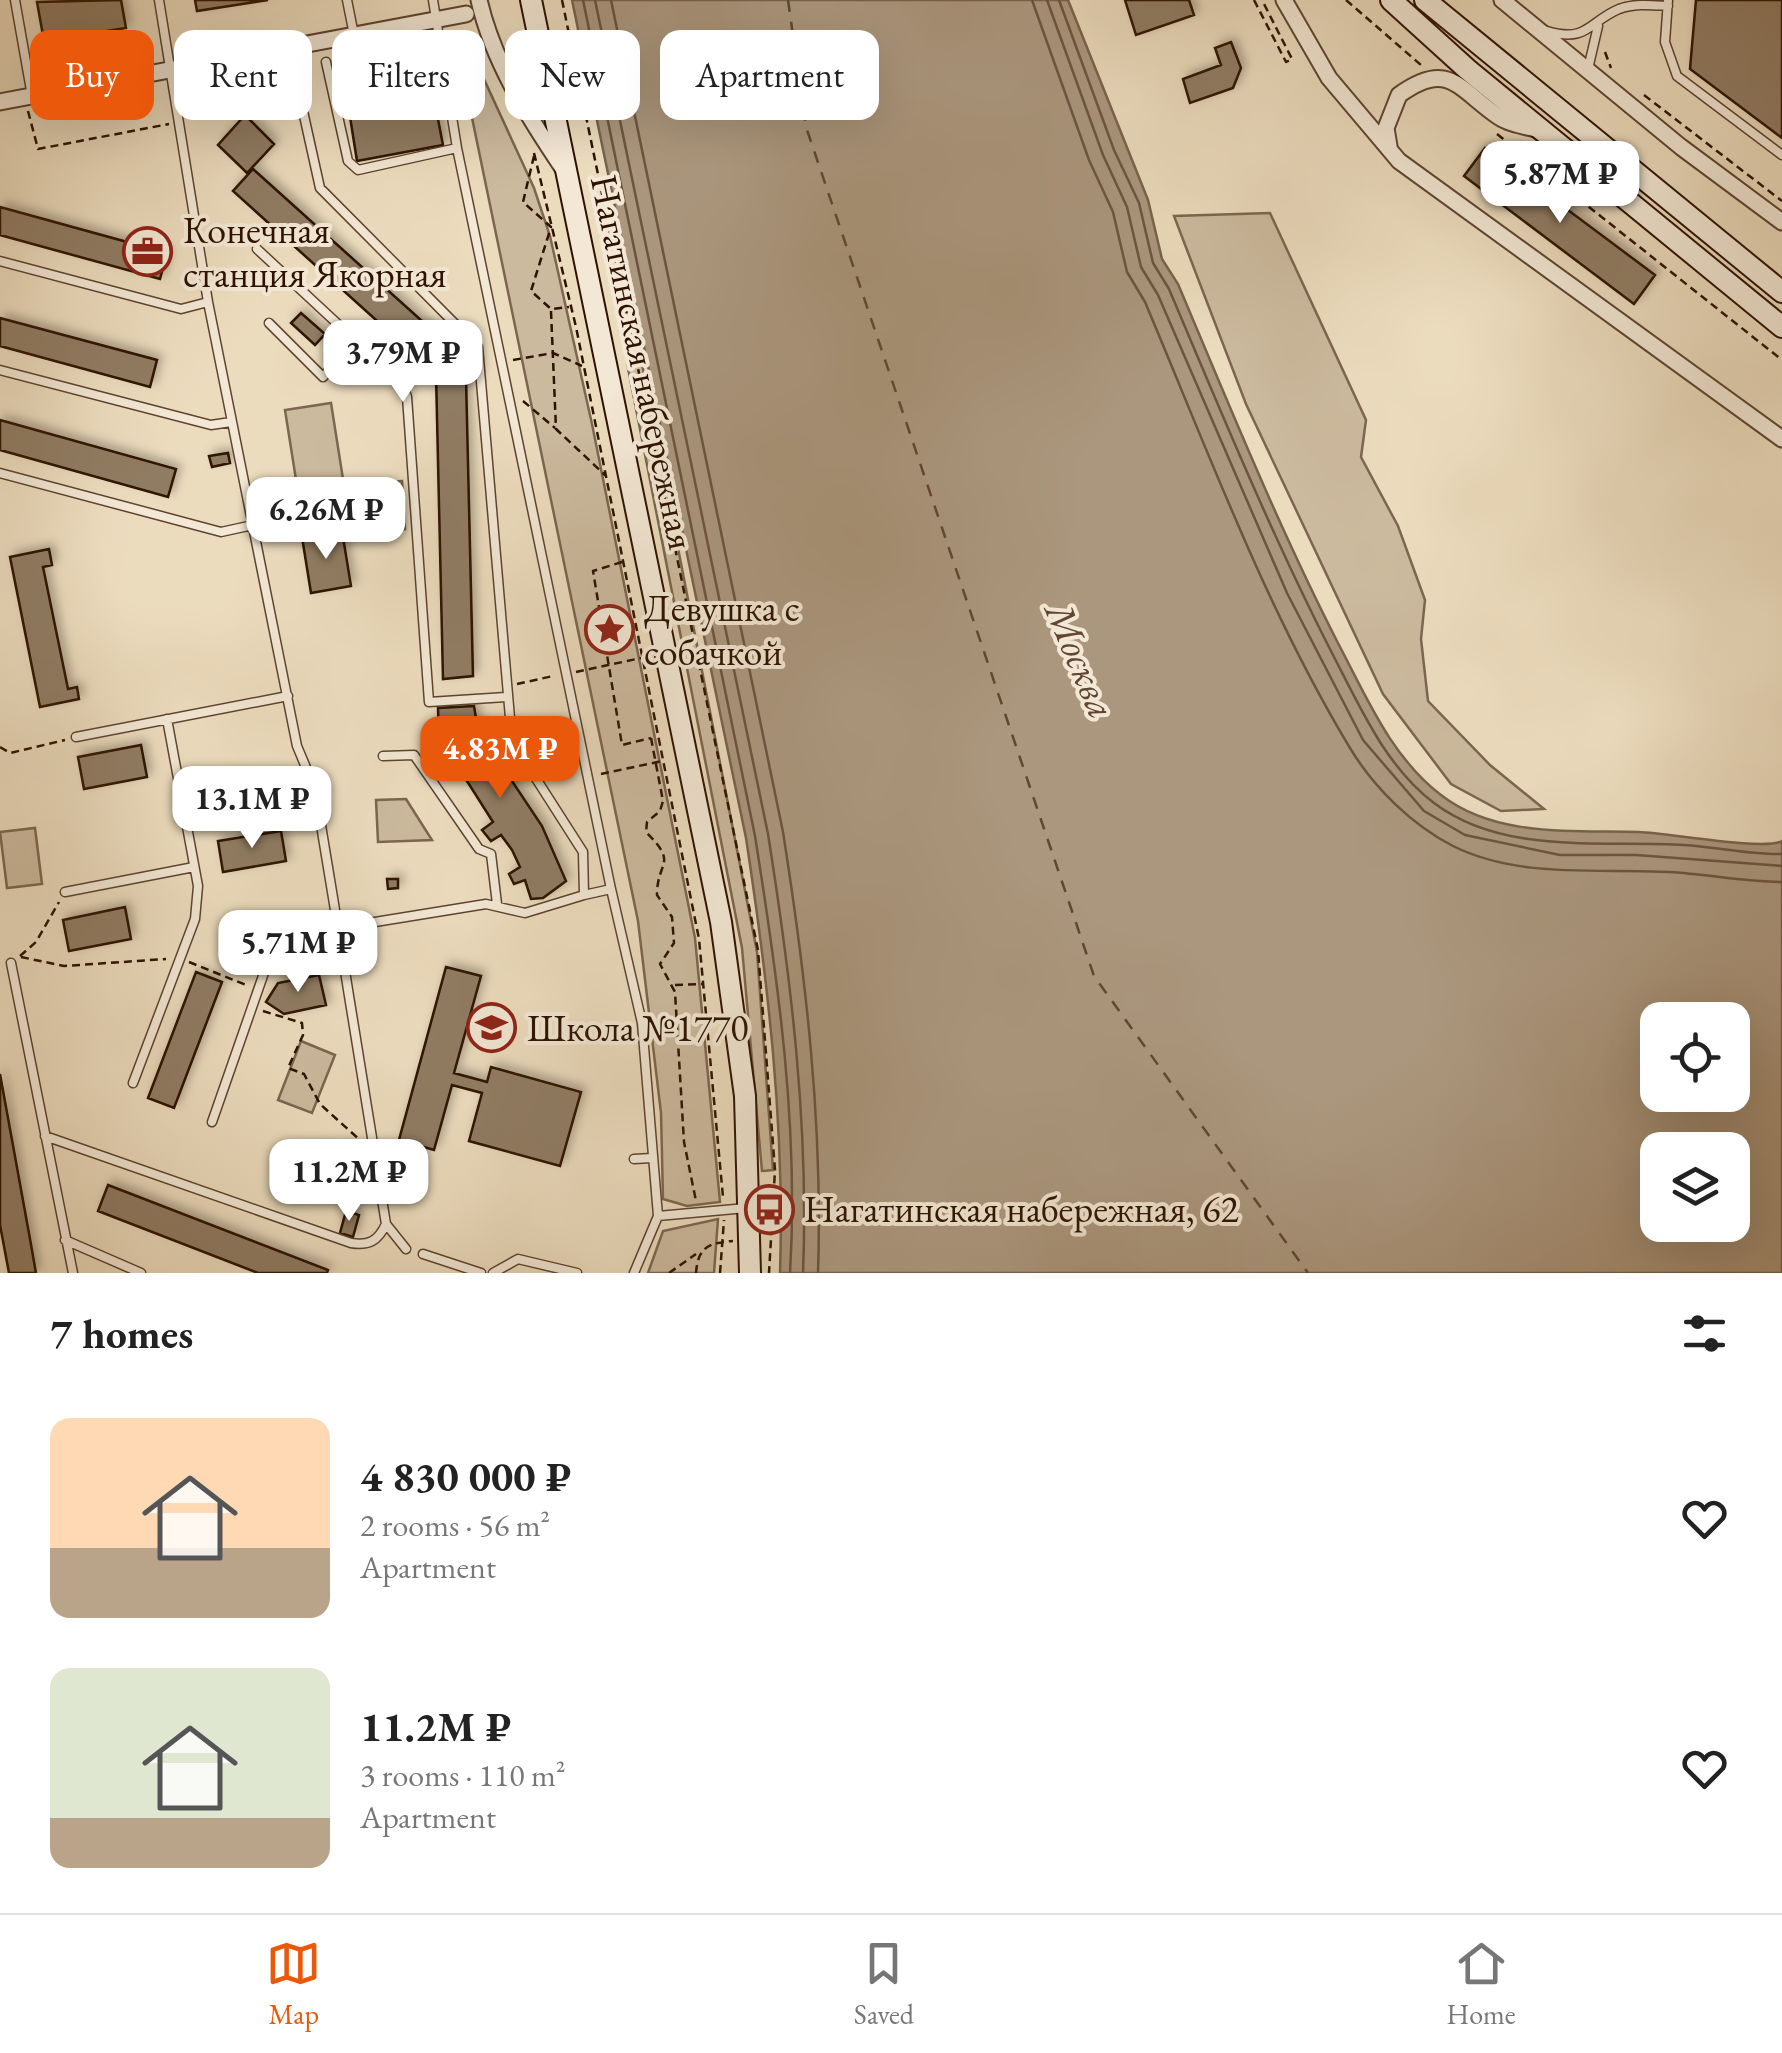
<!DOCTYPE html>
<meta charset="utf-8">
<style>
body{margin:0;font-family:"EB Garamond",serif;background:#f2f2f2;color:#222;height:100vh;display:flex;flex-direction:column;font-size:38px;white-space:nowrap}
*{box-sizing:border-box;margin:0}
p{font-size:32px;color:#767676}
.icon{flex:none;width:55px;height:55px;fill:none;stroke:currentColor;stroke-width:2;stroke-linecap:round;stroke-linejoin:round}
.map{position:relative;height:1273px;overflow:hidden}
.details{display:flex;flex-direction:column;background:#fff;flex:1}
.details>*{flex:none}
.banner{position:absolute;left:30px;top:30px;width:1000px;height:90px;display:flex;gap:20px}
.fabs{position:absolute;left:1640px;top:1002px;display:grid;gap:20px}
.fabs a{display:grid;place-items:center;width:110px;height:110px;border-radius:20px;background:#fff;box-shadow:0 10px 40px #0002;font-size:50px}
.price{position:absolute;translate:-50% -85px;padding:0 22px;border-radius:20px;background:#fff;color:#222;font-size:32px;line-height:65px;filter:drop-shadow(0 2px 5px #0008)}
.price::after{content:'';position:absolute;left:50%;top:60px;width:30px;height:22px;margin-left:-15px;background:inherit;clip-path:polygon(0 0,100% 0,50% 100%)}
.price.on{background:#ea580c;color:#fff}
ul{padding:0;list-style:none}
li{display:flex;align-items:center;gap:30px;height:250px;padding:0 50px}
li span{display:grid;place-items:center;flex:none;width:280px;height:200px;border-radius:20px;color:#555}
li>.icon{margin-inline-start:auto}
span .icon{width:120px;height:120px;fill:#fffc;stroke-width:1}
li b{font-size:42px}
h2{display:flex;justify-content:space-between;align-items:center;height:120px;padding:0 50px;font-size:42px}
.tag{padding:0 35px;border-radius:20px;background:#fff;box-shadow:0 10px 40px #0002;font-size:35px;line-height:90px}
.tag.on{background:#ea580c;color:#fff}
.menu{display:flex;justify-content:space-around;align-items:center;height:140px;border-top:2px solid #e0e0e0;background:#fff;font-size:28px;color:#767676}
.menu a{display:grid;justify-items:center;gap:5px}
.menu .on{color:#ea580c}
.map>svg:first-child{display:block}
</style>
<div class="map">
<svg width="1782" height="1273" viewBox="0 0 1782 1273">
<defs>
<filter id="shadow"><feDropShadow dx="4.5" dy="-4.5" stdDeviation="5" flood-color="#0004"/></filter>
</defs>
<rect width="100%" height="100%" fill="#ecdcbe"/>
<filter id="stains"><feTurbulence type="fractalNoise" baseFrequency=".002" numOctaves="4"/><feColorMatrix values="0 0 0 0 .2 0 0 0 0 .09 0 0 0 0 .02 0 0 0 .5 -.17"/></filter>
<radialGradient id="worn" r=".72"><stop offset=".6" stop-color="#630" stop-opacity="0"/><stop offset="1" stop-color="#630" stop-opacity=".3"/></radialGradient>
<path fill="#ccba9e" stroke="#7c6650" stroke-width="2.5" d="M483 77 534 188 550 236 592 424 695 938 720 1202 687 1206 663 1199 661 1113 638 921 464 79Z
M1270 213 1366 420 1361 457 1398 526 1425 600 1421 639 1428 701 1490 765 1544 809 1501 811 1451 784 1383 694 1246 404 1174 216Z
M641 359 757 952 773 1170 762 1171 742 948 627 363Z
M331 403 343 479 297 486 285 410Z
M402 481 405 529 363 532 360 483Z
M406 799 432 840 378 842 376 800Z
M35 828 42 884 7 888 0 832Z
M301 1041 335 1055 312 1113 278 1100Z
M718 1219 714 1273H648L663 1231Z"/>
<path fill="#ab977e" stroke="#79624c" stroke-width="2.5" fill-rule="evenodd" d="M572 0H1068L1148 200 1162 259 1178 284C1229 405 1279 528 1339 645 1367 698 1392 758 1441 795 1496 838 1575 830 1639 832 1669 833 1763 851 1782 841V1273H780C785 1127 768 982 746 838ZM1658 1020H1732V1095H1658ZM1658 1150H1732V1225H1658Z"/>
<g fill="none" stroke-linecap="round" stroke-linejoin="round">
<path stroke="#6c5440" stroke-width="2.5" d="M583 0 755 836C778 980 799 1127 790 1273
M595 0 768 834C791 979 809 1126 803 1273
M611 0 783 832C806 978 823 1125 818 1273
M1032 0 1089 160 1113 212 1127 272 1145 302C1208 451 1266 609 1350 748 1374 788 1412 825 1453 846 1519 879 1599 868 1669 872 1707 874 1744 882 1782 882
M1047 0 1103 155 1127 207 1141 267 1158 295 1287 593 1363 740 1424 811 1465 835 1560 855H1636L1782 866
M1059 0 1114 150 1139 203 1153 263 1169 289C1221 412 1272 536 1333 655 1360 707 1386 767 1434 803 1504 856 1604 840 1684 845 1717 847 1749 855 1782 854"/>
<path stroke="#5f4733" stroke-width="2.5" stroke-dasharray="12 10" stroke-linecap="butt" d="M788 0 806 127 1094 976 1308 1273"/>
</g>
<path fill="#907b63" stroke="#2d1201" stroke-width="2.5" filter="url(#shadow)" d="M121 0 126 28 44 41 37 2Z
M195 0H268L197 11Z
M1125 0H1189L1194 15 1136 35Z
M1696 0H1782V138L1690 69Z
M1231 42 1241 68 1233 88 1190 103 1183 79 1221 65 1215 48Z
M428 68 443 145 357 161 345 85Z
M245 115 274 144 247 173 218 145Z
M1485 148 1655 275 1634 304 1464 176Z
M253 169 452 348 466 378 473 676 443 679 436 374 233 191Z
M0 207 167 253 160 279 0 235Z
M301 313 325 334 315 345 291 323Z
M0 318 157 360 150 387 0 346Z
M0 420 176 469 168 497 0 450Z
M228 453 230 463 212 467 209 456Z
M342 531 351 586 311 593 302 537Z
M49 549 52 565 43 567 68 689 77 687 79 699 40 707 10 557Z
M474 706 478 730 542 826 566 881 543 898 531 899 525 880 514 884 509 874 520 867 512 850 501 835 491 841 482 830 493 822 460 770 449 778 441 766 452 757 439 740 438 708Z
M141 745 147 777 84 789 78 757Z
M281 831 286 861 223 872 218 841Z
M387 879H398V888L388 889Z
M125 907 131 939 69 951 63 920Z
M446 967 481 976 454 1073 487 1082 491 1067 581 1092 560 1166 469 1141 482 1093 452 1085 434 1150 399 1140Z
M196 972 222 982 174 1108 148 1098Z
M319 975 326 1005 284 1014 266 1002 278 983Z
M0 1074 30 1239 36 1273H9L0 1225Z
M108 1185 328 1270 327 1273H258L98 1211Z
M346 1211 359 1215 353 1237 340 1233Z"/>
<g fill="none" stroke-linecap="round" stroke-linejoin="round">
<defs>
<path id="lane" d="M15 0 32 96
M159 0 208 302 297 746 315 789 338 928 486 904 525 913 584 895 583 852 512 741 478 347 320 188 297 84 285 50
M347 0 354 35
M433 0 457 148 611 889 584 895
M1668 0 1665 42 1677 76 1782 155
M1547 31C1588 43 1588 22 1619 9 1635 3 1651 5 1668 6
M326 62 348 161 358 170 457 148
M1588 69 1598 26
M257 249 356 341
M0 261 181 309 208 302
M269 323 323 377 356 341 401 381 407 397 429 702 506 697
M0 370 211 425 231 422
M0 473 221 532 253 525
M76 737 288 696
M383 756 414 755 479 849 491 854 497 904
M611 889 642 1023 658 1216
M65 892 194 867
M11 963 73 1273
M133 1083 195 919 198 886 167 719
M212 1122 265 970 277 961 342 954
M45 1136 351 1243C369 1246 378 1241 386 1224L338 928
M634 1159 652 1158
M386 1224 406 1249
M65 1240 141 1273
M423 1254 481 1273
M493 1273 518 1259 577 1273
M634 1273 658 1216 746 1208"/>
<path id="street" d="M479 0C493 61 527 115 562 167
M1284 0 1329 78 1399 161 1782 439
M1502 0 1681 147 1782 222
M0 102 466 14
M1389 146 1386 128 1399 95C1449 59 1458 89 1499 117 1509 124 1524 126 1536 129"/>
<path id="secondary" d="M531 0 721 922 745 1096 750 1273
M1391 0 1467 69 1782 327
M1425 0 1782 292"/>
</defs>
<use href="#lane" stroke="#5d4430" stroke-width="11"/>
<use href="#street" stroke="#5d4430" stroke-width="19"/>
<use href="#secondary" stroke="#2d1201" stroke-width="24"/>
<path stroke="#2d1201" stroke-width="2.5" stroke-dasharray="8 5" stroke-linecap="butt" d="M562 0 758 950 775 1170 769 1273
M1254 0 1286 62 1292 59 1262 0
M1346 0 1421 65
M188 36 191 48
M1605 52 1611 68
M1644 95 1782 201
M200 104 231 89 281 75
M28 111 38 149 169 124
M191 117 199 113 197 81
M1497 134 1782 360
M534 153 576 327 699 939 723 1197
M534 156 523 202 551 227 531 291 551 309 569 307
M551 311 556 429 606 476
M513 360 553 353 582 366
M523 401 555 428
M622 562 593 571 622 745 651 738
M576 672 641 658
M517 684 553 676
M651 738 663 801 660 811 647 822 646 832C679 865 657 860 657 895L672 917 674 943 660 964 675 992 684 1142 696 1201
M0 747 10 753 65 740
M601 774 662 761
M20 956 36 942 59 902
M21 957 64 966 166 959
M189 962 246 985
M675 985 702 984
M263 1011 302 1023 303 1035 288 1068 304 1074 320 1104 361 1141
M669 1273 696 1254
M696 1273C698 1247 708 1243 733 1241
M720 1273 724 1220"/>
<use href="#lane" stroke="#f3e8d5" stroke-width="8"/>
<use href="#street" stroke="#f3e8d5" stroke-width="15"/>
<use href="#secondary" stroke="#f3e8d5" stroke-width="20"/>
</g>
<defs>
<symbol id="office-ring" viewBox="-11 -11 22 22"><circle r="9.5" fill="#f3e8d5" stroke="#8f2418" stroke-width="1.5"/><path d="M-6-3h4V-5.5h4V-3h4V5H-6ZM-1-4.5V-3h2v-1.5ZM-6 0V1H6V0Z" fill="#8f2418"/></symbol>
<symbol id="sight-ring" viewBox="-11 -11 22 22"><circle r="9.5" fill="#f3e8d5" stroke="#8f2418" stroke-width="1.5"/><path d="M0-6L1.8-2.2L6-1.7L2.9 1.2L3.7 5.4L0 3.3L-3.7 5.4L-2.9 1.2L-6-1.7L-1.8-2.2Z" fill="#8f2418"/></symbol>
<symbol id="school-ring" viewBox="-11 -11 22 22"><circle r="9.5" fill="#f3e8d5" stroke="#8f2418" stroke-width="1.5"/><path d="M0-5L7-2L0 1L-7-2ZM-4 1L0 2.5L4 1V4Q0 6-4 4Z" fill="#8f2418"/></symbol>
<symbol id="bus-ring" viewBox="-11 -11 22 22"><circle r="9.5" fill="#f3e8d5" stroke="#8f2418" stroke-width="1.5"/><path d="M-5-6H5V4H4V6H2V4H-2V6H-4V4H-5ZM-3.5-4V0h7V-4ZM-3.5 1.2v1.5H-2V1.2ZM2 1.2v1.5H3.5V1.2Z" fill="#8f2418"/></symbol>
</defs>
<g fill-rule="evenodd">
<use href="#office-ring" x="120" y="224" width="55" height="55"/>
<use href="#sight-ring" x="582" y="602" width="55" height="55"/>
<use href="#school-ring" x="464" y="1000" width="55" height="55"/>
<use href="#bus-ring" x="742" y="1182" width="55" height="55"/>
</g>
<g text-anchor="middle" stroke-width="8" stroke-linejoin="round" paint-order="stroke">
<g font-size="38" fill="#2d1201" stroke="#f3e8d5" text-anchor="start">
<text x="183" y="243">Конечная<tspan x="183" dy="44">станция Якорная</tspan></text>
<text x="644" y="621">Девушка с<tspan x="644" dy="44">собачкой</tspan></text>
<text x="527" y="1041">Школа №1770</text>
<text x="804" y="1222">Нагатинская набережная, 62</text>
</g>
<g font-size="38" fill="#2d1201" stroke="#f3e8d5">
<text transform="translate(643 362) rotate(78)" y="13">Нагатинская набережная</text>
</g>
<g font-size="40" font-style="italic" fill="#5f4733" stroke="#f3e8d5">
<text transform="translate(1081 660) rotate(67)" y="14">Москва</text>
</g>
</g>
<rect width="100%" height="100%" filter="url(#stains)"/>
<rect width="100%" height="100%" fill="url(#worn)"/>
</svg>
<div class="fabs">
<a><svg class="icon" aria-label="locate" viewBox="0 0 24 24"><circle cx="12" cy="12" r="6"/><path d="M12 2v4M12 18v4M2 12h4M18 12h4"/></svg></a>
<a><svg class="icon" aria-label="layers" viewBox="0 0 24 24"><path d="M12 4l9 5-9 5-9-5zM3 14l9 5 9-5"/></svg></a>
</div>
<b class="price" style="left:1560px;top:226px">5.87M ₽</b>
<b class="price" style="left:403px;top:405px">3.79M ₽</b>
<b class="price" style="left:326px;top:562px">6.26M ₽</b>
<b class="price on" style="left:500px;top:801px">4.83M ₽</b>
<b class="price" style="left:252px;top:851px">13.1M ₽</b>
<b class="price" style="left:298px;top:995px">5.71M ₽</b>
<b class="price" style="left:349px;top:1224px">11.2M ₽</b>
<div class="banner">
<a class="tag on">Buy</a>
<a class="tag">Rent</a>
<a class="tag">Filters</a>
<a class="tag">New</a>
<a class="tag">Apartment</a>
</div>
</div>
<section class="details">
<h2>7 homes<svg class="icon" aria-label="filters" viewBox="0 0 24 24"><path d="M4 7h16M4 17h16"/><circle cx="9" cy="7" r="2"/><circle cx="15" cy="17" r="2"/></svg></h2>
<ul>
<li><span style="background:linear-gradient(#ffd9b3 65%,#b9a48a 0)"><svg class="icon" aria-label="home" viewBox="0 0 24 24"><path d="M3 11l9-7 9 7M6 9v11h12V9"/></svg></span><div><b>4 830 000 ₽</b><p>2 rooms · 56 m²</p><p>Apartment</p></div><svg class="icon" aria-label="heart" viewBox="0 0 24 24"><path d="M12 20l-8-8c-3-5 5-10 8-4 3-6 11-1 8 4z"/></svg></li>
<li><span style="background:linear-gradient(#dfe7d0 75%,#b9a48a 0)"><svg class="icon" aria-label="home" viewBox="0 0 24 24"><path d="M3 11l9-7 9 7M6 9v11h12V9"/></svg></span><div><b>11.2M ₽</b><p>3 rooms · 110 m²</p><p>Apartment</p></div><svg class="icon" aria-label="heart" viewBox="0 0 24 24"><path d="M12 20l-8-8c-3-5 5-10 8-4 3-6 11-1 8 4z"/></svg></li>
</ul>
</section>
<nav class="menu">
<a class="on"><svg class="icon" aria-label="map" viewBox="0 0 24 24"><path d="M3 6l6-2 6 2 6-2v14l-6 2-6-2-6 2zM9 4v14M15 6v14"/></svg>Map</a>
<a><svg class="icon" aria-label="saved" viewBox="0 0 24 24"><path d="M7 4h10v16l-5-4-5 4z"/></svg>Saved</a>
<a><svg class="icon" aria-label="home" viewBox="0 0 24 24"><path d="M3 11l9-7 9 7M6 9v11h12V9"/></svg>Home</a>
</nav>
